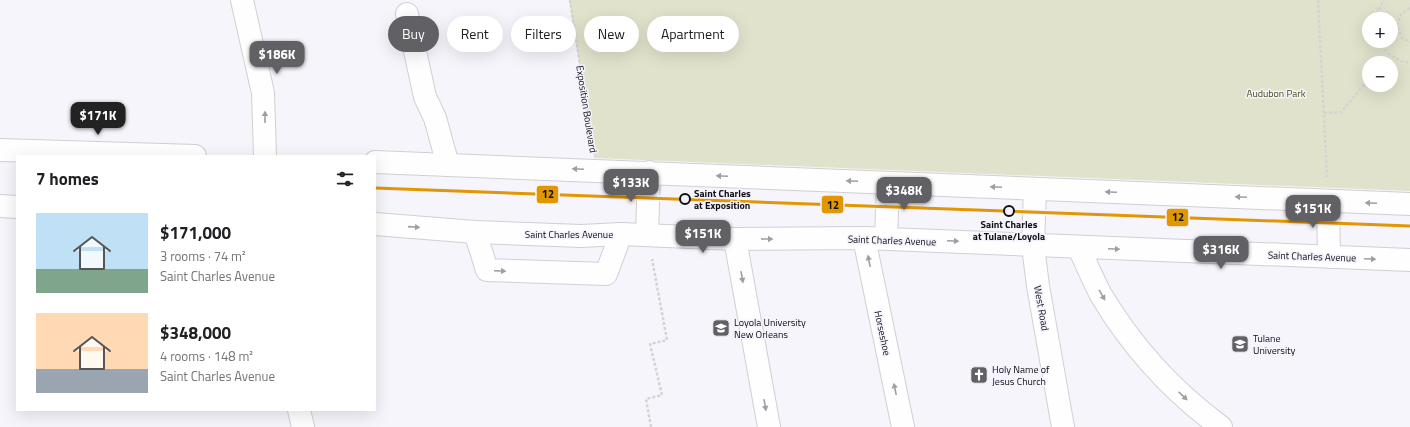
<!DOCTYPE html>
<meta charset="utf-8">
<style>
body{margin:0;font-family:"Titillium Web",sans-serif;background:#f2f2f2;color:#202124;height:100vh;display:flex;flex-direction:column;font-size:15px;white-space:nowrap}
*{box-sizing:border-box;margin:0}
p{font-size:13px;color:#757577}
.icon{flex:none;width:22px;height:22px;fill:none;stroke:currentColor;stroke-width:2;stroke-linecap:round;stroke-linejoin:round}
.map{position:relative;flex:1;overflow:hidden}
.panel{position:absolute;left:16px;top:155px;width:360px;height:256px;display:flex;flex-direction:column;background:#fff;border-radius:0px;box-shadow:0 4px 16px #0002}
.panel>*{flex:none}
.banner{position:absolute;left:388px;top:16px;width:380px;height:36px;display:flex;gap:8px}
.fabs{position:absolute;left:1362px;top:12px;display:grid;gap:8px}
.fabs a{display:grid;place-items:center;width:36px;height:36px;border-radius:50%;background:#fff;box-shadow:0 4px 16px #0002;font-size:20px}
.price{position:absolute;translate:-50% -34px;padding:0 9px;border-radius:8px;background:#606065;color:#fff;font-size:13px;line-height:26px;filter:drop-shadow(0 1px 2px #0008)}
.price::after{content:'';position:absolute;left:50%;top:24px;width:12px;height:9px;margin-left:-6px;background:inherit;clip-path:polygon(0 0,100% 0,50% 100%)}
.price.current{background:#222;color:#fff}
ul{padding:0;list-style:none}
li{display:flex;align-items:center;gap:12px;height:100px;padding:0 20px}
li span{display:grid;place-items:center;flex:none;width:112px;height:80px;border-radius:0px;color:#555}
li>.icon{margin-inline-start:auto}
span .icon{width:48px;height:48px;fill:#fffc;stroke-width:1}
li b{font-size:17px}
h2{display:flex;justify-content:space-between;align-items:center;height:48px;padding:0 20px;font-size:17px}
.chip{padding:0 14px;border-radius:18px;background:#fff;box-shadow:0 4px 16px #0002;font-size:14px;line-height:36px}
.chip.current{background:#606065;color:#fff}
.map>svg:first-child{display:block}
</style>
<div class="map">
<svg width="1410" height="427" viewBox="0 0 1410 427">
<rect width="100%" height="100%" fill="#f6f5fb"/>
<path fill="#e1e2cb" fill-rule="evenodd" d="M569 0H1410V191L594 158ZM1369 19H1391V41H1369ZM1369 63H1391V85H1369Z"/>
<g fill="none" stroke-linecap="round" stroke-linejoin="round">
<defs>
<path id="minor" d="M242 0 263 93 265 156
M407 14 425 97 435 118 448 165
M1035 189 1033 246 1038 286 1063 427
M475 232 487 270 606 274 621 234
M864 238 903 427
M735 239 769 427
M1079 248C1086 263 1093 280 1101 295 1132 347 1172 391 1221 427
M299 410 303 427"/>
<path id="major" d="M0 150 195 156
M375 162 1410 204
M1328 201 1329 257
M0 206 17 207
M375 224 475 232 581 236 621 234 735 239 864 238 1410 260
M647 235 649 172
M886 239 888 183"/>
</defs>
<use href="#minor" stroke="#d0cfd5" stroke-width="24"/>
<use href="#major" stroke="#d0cfd5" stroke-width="24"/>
<path stroke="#d4d4d6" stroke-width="2.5" stroke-dasharray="3 2" stroke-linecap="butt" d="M570 0 593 148
M1318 0 1327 177
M1410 8 1401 14 1397 26 1402 38 1410 42
M1376 19 1377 13 1384 0
M1379 41C1385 53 1396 61 1410 63
M1382 63 1389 55
M1324 113 1341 112 1369 79
M651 427 646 399 662 395 650 344 667 340 652 259"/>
<use href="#minor" stroke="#fefefe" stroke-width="22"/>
<use href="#major" stroke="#fefefe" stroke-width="22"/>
<defs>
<path id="tram-1" d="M375 188 1410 226"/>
</defs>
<use href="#tram-1" stroke="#f5f3fd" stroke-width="6"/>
<use href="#tram-1" stroke="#e09702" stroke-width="3"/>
</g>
<defs><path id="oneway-solid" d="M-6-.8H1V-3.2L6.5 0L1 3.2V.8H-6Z"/></defs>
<g fill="#9f9ea0">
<use href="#oneway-solid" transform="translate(265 117) rotate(-90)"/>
<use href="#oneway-solid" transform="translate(578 169) rotate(-178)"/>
<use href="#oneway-solid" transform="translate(722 176) rotate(-178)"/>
<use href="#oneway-solid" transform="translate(852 181) rotate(-178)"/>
<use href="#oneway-solid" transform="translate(996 187) rotate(-177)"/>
<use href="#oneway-solid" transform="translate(1111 192) rotate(-178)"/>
<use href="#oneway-solid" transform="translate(1241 197) rotate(-178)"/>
<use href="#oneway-solid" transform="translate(1371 203) rotate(-178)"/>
<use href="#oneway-solid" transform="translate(414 227) rotate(4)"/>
<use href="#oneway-solid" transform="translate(767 239)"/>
<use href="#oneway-solid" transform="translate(953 241) rotate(2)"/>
<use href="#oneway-solid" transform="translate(1114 249) rotate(2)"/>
<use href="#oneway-solid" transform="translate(1370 259) rotate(2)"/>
<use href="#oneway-solid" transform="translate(869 261) rotate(-101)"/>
<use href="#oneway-solid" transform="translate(500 271) rotate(3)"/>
<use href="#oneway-solid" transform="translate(742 277) rotate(80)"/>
<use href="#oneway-solid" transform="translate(1102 295) rotate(60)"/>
<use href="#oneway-solid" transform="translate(895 389) rotate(-102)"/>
<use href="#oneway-solid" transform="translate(1183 396) rotate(43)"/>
<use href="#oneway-solid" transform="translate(765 405) rotate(80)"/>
</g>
<defs>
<symbol id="university-square" viewBox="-11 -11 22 22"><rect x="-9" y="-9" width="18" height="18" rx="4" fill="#606065" stroke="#f5f3fd"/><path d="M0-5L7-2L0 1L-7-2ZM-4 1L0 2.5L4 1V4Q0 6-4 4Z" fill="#fff"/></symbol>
<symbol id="church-square" viewBox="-11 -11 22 22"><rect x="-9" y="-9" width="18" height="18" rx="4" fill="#606065" stroke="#f5f3fd"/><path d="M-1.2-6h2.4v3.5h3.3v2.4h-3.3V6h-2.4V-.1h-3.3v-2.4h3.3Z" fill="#fff"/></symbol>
</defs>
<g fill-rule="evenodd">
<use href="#university-square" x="711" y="318" width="20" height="20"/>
<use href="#university-square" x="1230" y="334" width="20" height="20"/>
<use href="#church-square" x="969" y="365" width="20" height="20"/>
</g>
<g fill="#f5f3fd" stroke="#100f14" stroke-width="2">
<circle cx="685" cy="199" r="5"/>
<circle cx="1009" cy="211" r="5"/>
</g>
<g text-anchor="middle" stroke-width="3" stroke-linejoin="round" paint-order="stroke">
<g font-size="10" fill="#494a15" stroke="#f5f3fd">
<text x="1276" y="97">Audubon Park</text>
</g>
<g font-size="10" fill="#100f14" stroke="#f5f3fd">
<text transform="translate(587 109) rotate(81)" y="4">Exposition Boulevard</text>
<text x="569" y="238">Saint Charles Avenue</text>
<text transform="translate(892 240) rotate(2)" y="4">Saint Charles Avenue</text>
<text transform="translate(1312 256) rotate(2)" y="4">Saint Charles Avenue</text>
<text transform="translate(1042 308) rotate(80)" y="4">West Road</text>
<text transform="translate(883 333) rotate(78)" y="4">Horseshoe</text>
</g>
<g font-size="10" font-weight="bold" fill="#100f14" stroke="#f5f3fd" text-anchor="start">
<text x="694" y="197">Saint Charles<tspan x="694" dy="12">at Exposition</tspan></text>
<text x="1009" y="228" text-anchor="middle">Saint Charles<tspan x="1009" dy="12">at Tulane/Loyola</tspan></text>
</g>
<g font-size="10" fill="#100f14" stroke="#f5f3fd" text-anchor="start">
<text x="734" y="326">Loyola University<tspan x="734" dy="12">New Orleans</tspan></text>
<text x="1253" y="342">Tulane<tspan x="1253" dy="12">University</tspan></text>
<text x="992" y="373">Holy Name of<tspan x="992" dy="12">Jesus Church</tspan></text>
</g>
</g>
<g stroke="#f5f3fd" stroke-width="1.5">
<rect x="536" y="185" width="23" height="19" rx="4" fill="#e09702"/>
<rect x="821" y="195" width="23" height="19" rx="4" fill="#e09702"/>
<rect x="1166" y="208" width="23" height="19" rx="4" fill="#e09702"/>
</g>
<g font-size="11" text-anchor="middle" font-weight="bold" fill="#111">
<text x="548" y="198">12</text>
<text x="833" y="209">12</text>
<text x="1178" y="221">12</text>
</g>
</svg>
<div class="fabs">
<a>+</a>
<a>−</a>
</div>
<b class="price" style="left:277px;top:75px">$186K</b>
<b class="price current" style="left:98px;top:136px">$171K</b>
<b class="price" style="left:631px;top:203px">$133K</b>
<b class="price" style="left:904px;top:211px">$348K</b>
<b class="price" style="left:1313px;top:229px">$151K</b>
<b class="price" style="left:703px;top:254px">$151K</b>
<b class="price" style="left:1221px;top:270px">$316K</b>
<div class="banner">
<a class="chip current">Buy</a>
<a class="chip">Rent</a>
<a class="chip">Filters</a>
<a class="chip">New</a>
<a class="chip">Apartment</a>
</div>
<section class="panel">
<h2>7 homes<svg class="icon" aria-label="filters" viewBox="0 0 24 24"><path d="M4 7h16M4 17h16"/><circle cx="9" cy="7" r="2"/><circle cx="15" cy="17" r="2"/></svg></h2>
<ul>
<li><span style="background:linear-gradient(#bfe0f5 70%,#7fa58c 0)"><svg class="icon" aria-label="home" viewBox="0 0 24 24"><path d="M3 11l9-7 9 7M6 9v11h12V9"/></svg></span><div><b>$171,000</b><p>3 rooms · 74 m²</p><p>Saint Charles Avenue</p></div></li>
<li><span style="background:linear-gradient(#ffd9b3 70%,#9aa5b1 0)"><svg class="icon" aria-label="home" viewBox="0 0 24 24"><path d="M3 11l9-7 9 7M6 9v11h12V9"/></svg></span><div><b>$348,000</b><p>4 rooms · 148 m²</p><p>Saint Charles Avenue</p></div></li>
</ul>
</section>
</div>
